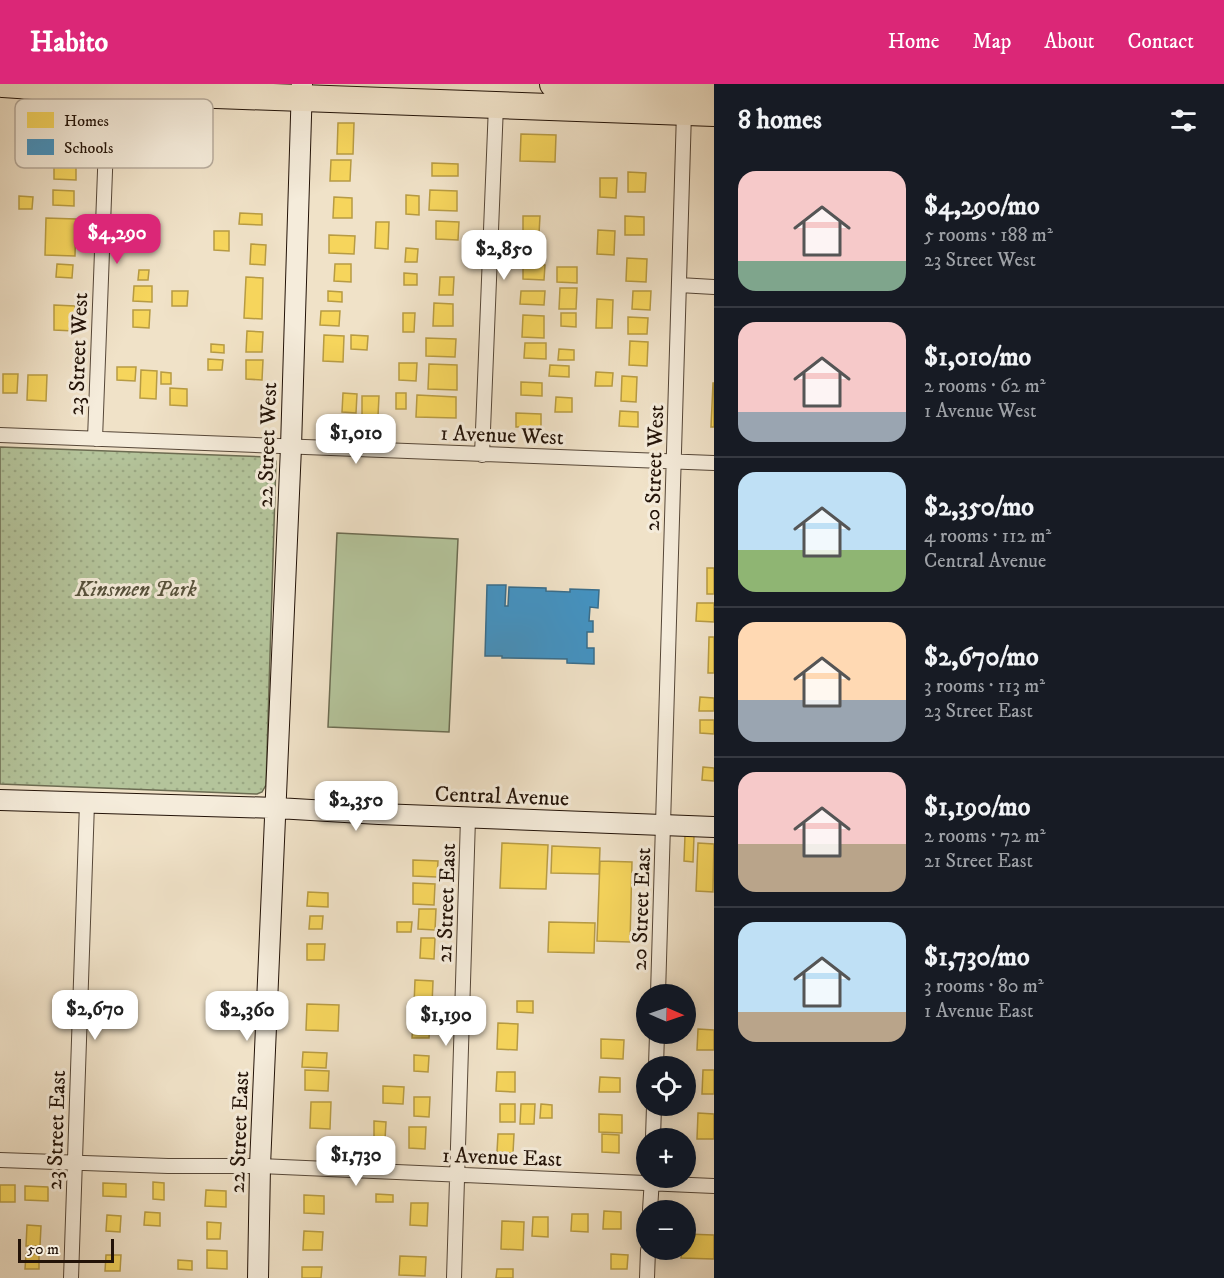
<!DOCTYPE html>
<meta charset="utf-8">
<style>
body{margin:0;font-family:"IM FELL DW Pica",serif;background:#242831;color:#f1f3f6;height:100vh;display:flex;flex-direction:column;font-size:22px;white-space:nowrap}
*{box-sizing:border-box;margin:0}
p{font-size:20px;color:#9ea1a6}
.icon{flex:none;width:33px;height:33px;fill:none;stroke:currentColor;stroke-width:2;stroke-linecap:round;stroke-linejoin:round}
.map{position:relative;flex:1;overflow:hidden}
.side{display:flex;flex-direction:column;background:#171b24;width:510px}
.side>*{flex:none}
.needle{width:39px;rotate:92deg}
.buttons{position:absolute;left:636px;top:900px;display:grid;gap:12px}
.buttons a{display:grid;place-items:center;width:60px;height:60px;border-radius:50%;background:#171b24;box-shadow:0 3px 15px #0003;font-size:30px}
.scale{position:absolute;left:18px;bottom:15px;width:96px;box-sizing:border-box;padding-left:6px;border:3px solid #231308;border-top:0;font-size:16px;line-height:21px;white-space:nowrap;color:#231308;-webkit-text-stroke:4px #f5ecdb;paint-order:stroke}
.price{position:absolute;translate:-50% -51px;padding:0 14px;border-radius:12px;background:#fff;color:#222;font-size:20px;line-height:39px;filter:drop-shadow(0 2px 3px #0008)}
.price::after{content:'';position:absolute;left:50%;top:36px;width:18px;height:14px;margin-left:-9px;background:inherit;clip-path:polygon(0 0,100% 0,50% 100%)}
.price.active{background:#db2777;color:#fff}
ul{padding:0;list-style:none}
li{display:flex;align-items:center;gap:18px;height:150px;padding:0 24px}
li+li{border-top:2px solid #363941}
li span{display:grid;place-items:center;flex:none;width:168px;height:120px;border-radius:18px;color:#555}
li>.icon{margin-inline-start:auto}
span .icon{width:72px;height:72px;fill:#fffc;stroke-width:1}
li b{font-size:26px}
h2{display:flex;justify-content:space-between;align-items:center;height:72px;padding:0 24px;font-size:26px}
header{display:flex;align-items:center;gap:36px;box-sizing:border-box;height:84px;padding:0 30px;background:#db2777;color:#fff}
header strong{font-size:28px}
nav{display:flex;gap:33px;margin-inline-start:auto;font-size:21px}
main{display:flex;flex:1;min-height:0}
.map>svg:first-child{display:block}
</style>
<header>
<strong>Habito</strong>
<nav><a>Home</a><a>Map</a><a>About</a><a>Contact</a></nav>
</header>
<main>
<div class="map">
<svg width="714" height="1194" viewBox="0 0 714 1194">
<defs>
<pattern id="park-dots" width="8" height="8" patternUnits="userSpaceOnUse" patternTransform="scale(1.5)"><rect width="8" height="8" fill="#b4c49b"/><path d="M2 2h.1M6 6h.1" fill="none" stroke="#9aa884" stroke-width="1.8" stroke-linecap="round"/></pattern>
</defs>
<rect width="100%" height="100%" fill="#f0e2c8"/>
<filter id="stains"><feTurbulence type="fractalNoise" baseFrequency=".00333" numOctaves="4"/><feColorMatrix values="0 0 0 0 .2 0 0 0 0 .09 0 0 0 0 .02 0 0 0 .5 -.17"/></filter>
<radialGradient id="worn" r=".72"><stop offset=".6" stop-color="#630" stop-opacity="0"/><stop offset="1" stop-color="#630" stop-opacity=".3"/></radialGradient>
<path fill="#b4c49b" stroke="#6c6c52" stroke-width="1.5" d="M337 449 458 455 449 648 328 643Z"/>
<path fill="url(#park-dots)" stroke="#6c6c52" stroke-width="1.5" d="M0 363 270 373 276 377 266 701 262 708 257 710 0 700Z"/>
<path fill="#f6d55c" stroke="#b79b43" stroke-width="1.5" d="M338 39H354L353 70H337Z
M521 50 556 51 555 78 520 77Z
M331 76H351L350 97H330Z
M54 78H76V96L54 95Z
M432 79 458 80V92H432Z
M628 88 646 89 645 108H628Z
M600 94H617L616 114 600 113Z
M53 106 74 107V122L53 121Z
M430 106 457 107V127L429 126Z
M406 111 419 112V131L406 130Z
M19 112 33 113 32 125H19Z
M334 113 352 114V134H333Z
M240 129 262 130V141L239 140Z
M523 132H540L539 150H523Z
M625 132 644 133V151H625Z
M46 134 76 135 75 172 45 171Z
M436 137 459 138 458 156 436 155Z
M376 138H389L388 165 375 164Z
M598 146 615 147 614 171 597 170Z
M214 147H229V167L214 166Z
M329 151 355 152 354 170 329 169Z
M523 158H542L541 173H523Z
M251 160 266 161 265 181 250 180Z
M406 164 418 165 417 178H405Z
M627 174 647 175 646 198 626 197Z
M57 180 73 181 72 194 56 193Z
M335 180H351V198L334 197Z
M523 180 545 181 544 196 523 195Z
M557 183H577V199L557 198Z
M139 186H149L148 196H138Z
M404 189 417 190V201H404Z
M246 193 263 194 262 235 244 234Z
M440 193H454L453 211H439Z
M134 202H152V218L133 217Z
M560 204H577L576 225H559Z
M172 207H188L187 222H172Z
M328 207 342 208V218L328 217Z
M521 207H545L544 221 520 220Z
M633 207H651L650 226 632 225Z
M597 215 613 216 612 244H596Z
M434 219 453 220V242H433Z
M54 221 75 222 74 247 54 246Z
M133 226H150L149 244 133 243Z
M321 227H340L339 242 320 241Z
M403 229H415L414 248H403Z
M561 229H576V243L561 242Z
M523 231 544 232V254L522 253Z
M628 233 648 234 647 250H628Z
M247 247 263 248 262 268H246Z
M324 251 344 252 343 278 323 277Z
M351 251 368 252 367 266 351 265Z
M426 254 456 255 455 273 426 272Z
M630 257 648 258 647 282 629 281Z
M525 259H546V275L524 274Z
M211 260 224 261V269L211 268Z
M559 265 574 266V276H558Z
M208 275 223 276 222 286H208Z
M246 276H263L262 296 246 295Z
M399 279H417L416 297 399 296Z
M429 280 457 281V306L428 305Z
M550 281 569 282V293L549 292Z
M117 283H136L135 297 117 296Z
M141 286 157 287 156 315 140 314Z
M161 288 171 289V300H161Z
M596 288 613 289 612 302H595Z
M3 290H18L17 309H3Z
M28 291H47L46 317 27 316Z
M622 292 637 293 636 318 621 317Z
M521 298 542 299V312L521 311Z
M713 299H714V343H711Z
M170 304 187 305V322L170 321Z
M343 309 357 310 356 329 342 328Z
M396 309H406V325H396Z
M417 311 456 313V334L416 333Z
M362 312H379L378 332H362Z
M556 313 572 314V328H555Z
M620 327 638 328V343L619 342Z
M516 329 541 330V343H516Z
M707 484H714V510H707Z
M697 519H714V538L696 537Z
M709 553H714V589H708Z
M700 613 714 614V627H699Z
M700 636H714V650L700 649Z
M703 683 714 684V697L702 696Z
M685 751 694 752 693 778 684 777Z
M502 759 548 761 546 805 500 804Z
M698 759 714 760 713 808 696 807Z
M552 762 600 764 599 790 551 789Z
M413 776 438 777 437 793 413 792Z
M600 777 632 778 630 858 597 857Z
M413 799 435 800 434 821 413 820Z
M308 808 328 809V823L307 822Z
M419 825H436L435 846 418 845Z
M310 832H323L322 845H309Z
M397 838H412L411 848H397Z
M549 838 595 839 594 869 548 868Z
M421 854H435L434 875 420 874Z
M307 860H325L324 876H307Z
M415 896 433 897 432 921H414Z
M517 917H533V929L517 928Z
M307 920 339 921 338 947 306 946Z
M413 938H430L429 954H412Z
M498 939 518 940 517 966 497 965Z
M698 945 714 946V966H697Z
M601 955 624 956 623 975 601 974Z
M303 968 327 969 326 984 302 983Z
M414 971 429 972 428 988 414 987Z
M305 986 329 987 328 1007 305 1006Z
M703 986H714V1010H702Z
M497 988H515V1008L496 1007Z
M600 993 620 994V1008H599Z
M383 1002 404 1003 403 1020 383 1019Z
M414 1013H430L429 1033 414 1032Z
M311 1018H331L330 1045 310 1044Z
M500 1020H515V1038H500Z
M521 1020H535L534 1040H520Z
M541 1020 552 1021V1034H540Z
M698 1029 714 1030V1055H697Z
M599 1030 622 1031V1049L599 1048Z
M374 1037 386 1038 385 1056H374Z
M409 1043H426L425 1065 409 1064Z
M498 1050H514L513 1069 497 1068Z
M602 1050 619 1051V1069L602 1068Z
M153 1098 164 1099V1116L153 1115Z
M103 1099 126 1100V1113L103 1112Z
M0 1101H15V1118H0Z
M25 1102 48 1103V1117L25 1116Z
M206 1106 226 1107V1123L205 1122Z
M376 1110 393 1111V1118H376Z
M304 1111 324 1112V1130L304 1129Z
M411 1119H428L427 1142 410 1141Z
M604 1127 621 1128V1145H603Z
M145 1128 160 1129V1142L144 1141Z
M572 1130H588V1148L571 1147Z
M107 1131 121 1132 120 1148 106 1147Z
M533 1133H548V1153L532 1152Z
M502 1137 524 1138 523 1166 501 1165Z
M207 1138 221 1139 220 1155H207Z
M27 1141 41 1142 40 1162H26Z
M304 1147 323 1148 322 1166H303Z
M686 1150 714 1151V1175L681 1174 682 1166H686Z
M207 1166 227 1167V1185L207 1184Z
M26 1170H39V1185H25Z
M611 1170 628 1171 627 1185H611Z
M106 1171H121L120 1187H105Z
M400 1172 426 1173 425 1192 399 1191Z
M178 1176 192 1177V1186L178 1185Z
M302 1183H322L321 1194H302Z
M497 1185H513V1194H496Z"/>
<path fill="#4393c3" stroke="#396d8b" stroke-width="1.5" d="M487 501H506L505 522H508L509 503 546 504V507L570 508V505L599 506 598 524 590 523 589 537H593V548H587V564H594V580L567 579V575L502 574V572H485Z"/>
<g fill="none" stroke-linecap="round" stroke-linejoin="round">
<defs>
<path id="street" d="M679 201 714 203
M0 351 714 379
M95 355 108 7
M482 371 496 21
M658 910 684 28
M656 982 657 950
M653 1054 654 1022
M0 1076 168 1082H260L714 1102
M650 1126 652 1094
M71 1194 87 719
M454 1194 468 734
M647 1194 648 1166"/>
<path id="secondary" d="M0 716 277 724 379 730 714 743
M258 1194 260 1082 291 363 302 0"/>
<path id="highway" d="M3 0 108 7 714 29
M553 0 714 7"/>
</defs>
<use href="#street" stroke="#564738" stroke-width="16"/>
<use href="#secondary" stroke="#231308" stroke-width="22"/>
<use href="#highway" stroke="#231308" stroke-width="28"/>
<use href="#street" stroke="#f5ecdb" stroke-width="14"/>
<use href="#secondary" stroke="#f5ecdb" stroke-width="20"/>
<use href="#highway" stroke="#f0e2c8" stroke-width="26"/>
</g>
<g text-anchor="middle" stroke-width="6" stroke-linejoin="round" paint-order="stroke">
<g font-size="22" fill="#231308" stroke="#f5ecdb">
<text transform="translate(77 270) rotate(-88)" y="8">23 Street West</text>
<text transform="translate(502 350) rotate(2)" y="8">1 Avenue West</text>
<text transform="translate(266 361) rotate(-88)" y="8">22 Street West</text>
<text transform="translate(653 384) rotate(-88)" y="8">20 Street West</text>
<text transform="translate(502 711) rotate(2)" y="8">Central Avenue</text>
<text transform="translate(445 819) rotate(-88)" y="8">21 Street East</text>
<text transform="translate(640 825) rotate(-88)" y="8">20 Street East</text>
<text transform="translate(55 1046) rotate(-88)" y="8">23 Street East</text>
<text transform="translate(238 1048) rotate(-88)" y="8">22 Street East</text>
<text transform="translate(502 1072) rotate(2)" y="8">1 Avenue East</text>
</g>
<g font-size="22" font-style="italic" fill="#56513b" stroke="#f5ecdb">
<text x="136" y="512">Kinsmen Park</text>
</g>
</g>
<rect x="15" y="15" width="198" height="69" rx="9" fill="#f5ecdb" stroke="#b6ab9c" stroke-width="1.5"/>
<rect x="27" y="28" width="27" height="16" fill="#f6d55c"/>
<rect x="27" y="55" width="27" height="16" fill="#4393c3"/>
<g font-size="16" fill="#231308">
<text x="64" y="42">Homes</text>
<text x="64" y="69">Schools</text>
</g>
<rect width="100%" height="100%" filter="url(#stains)"/>
<rect width="100%" height="100%" fill="url(#worn)"/>
</svg>
<div class="buttons">
<a><svg class="needle" viewBox="-14 -14 28 28"><path d="M0-13l5 13h-10z" fill="#e53935"/><path d="M0 13l5-13h-10z" fill="#9ea1a6"/></svg></a>
<a><svg class="icon" aria-label="locate" viewBox="0 0 24 24"><circle cx="12" cy="12" r="6"/><path d="M12 2v4M12 18v4M2 12h4M18 12h4"/></svg></a>
<a>+</a>
<a>−</a>
</div>
<div class="scale">50 m</div>
<b class="price active" style="left:117px;top:181px">$4,290</b>
<b class="price" style="left:504px;top:197px">$2,850</b>
<b class="price" style="left:356px;top:381px">$1,010</b>
<b class="price" style="left:356px;top:748px">$2,350</b>
<b class="price" style="left:95px;top:957px">$2,670</b>
<b class="price" style="left:247px;top:958px">$2,360</b>
<b class="price" style="left:446px;top:963px">$1,190</b>
<b class="price" style="left:356px;top:1103px">$1,730</b>
</div>
<section class="side">
<h2>8 homes<svg class="icon" aria-label="filters" viewBox="0 0 24 24"><path d="M4 7h16M4 17h16"/><circle cx="9" cy="7" r="2"/><circle cx="15" cy="17" r="2"/></svg></h2>
<ul>
<li><span style="background:linear-gradient(#f6c9c9 75%,#7fa58c 0)"><svg class="icon" aria-label="home" viewBox="0 0 24 24"><path d="M3 11l9-7 9 7M6 9v11h12V9"/></svg></span><div><b>$4,290/mo</b><p>5 rooms · 188 m²</p><p>23 Street West</p></div></li>
<li><span style="background:linear-gradient(#f6c9c9 75%,#9aa5b1 0)"><svg class="icon" aria-label="home" viewBox="0 0 24 24"><path d="M3 11l9-7 9 7M6 9v11h12V9"/></svg></span><div><b>$1,010/mo</b><p>2 rooms · 62 m²</p><p>1 Avenue West</p></div></li>
<li><span style="background:linear-gradient(#bfe0f5 65%,#8fb573 0)"><svg class="icon" aria-label="home" viewBox="0 0 24 24"><path d="M3 11l9-7 9 7M6 9v11h12V9"/></svg></span><div><b>$2,350/mo</b><p>4 rooms · 112 m²</p><p>Central Avenue</p></div></li>
<li><span style="background:linear-gradient(#ffd9b3 65%,#9aa5b1 0)"><svg class="icon" aria-label="home" viewBox="0 0 24 24"><path d="M3 11l9-7 9 7M6 9v11h12V9"/></svg></span><div><b>$2,670/mo</b><p>3 rooms · 113 m²</p><p>23 Street East</p></div></li>
<li><span style="background:linear-gradient(#f6c9c9 60%,#b9a48a 0)"><svg class="icon" aria-label="home" viewBox="0 0 24 24"><path d="M3 11l9-7 9 7M6 9v11h12V9"/></svg></span><div><b>$1,190/mo</b><p>2 rooms · 72 m²</p><p>21 Street East</p></div></li>
<li><span style="background:linear-gradient(#bfe0f5 75%,#b9a48a 0)"><svg class="icon" aria-label="home" viewBox="0 0 24 24"><path d="M3 11l9-7 9 7M6 9v11h12V9"/></svg></span><div><b>$1,730/mo</b><p>3 rooms · 80 m²</p><p>1 Avenue East</p></div></li>
</ul>
</section>
</main>
